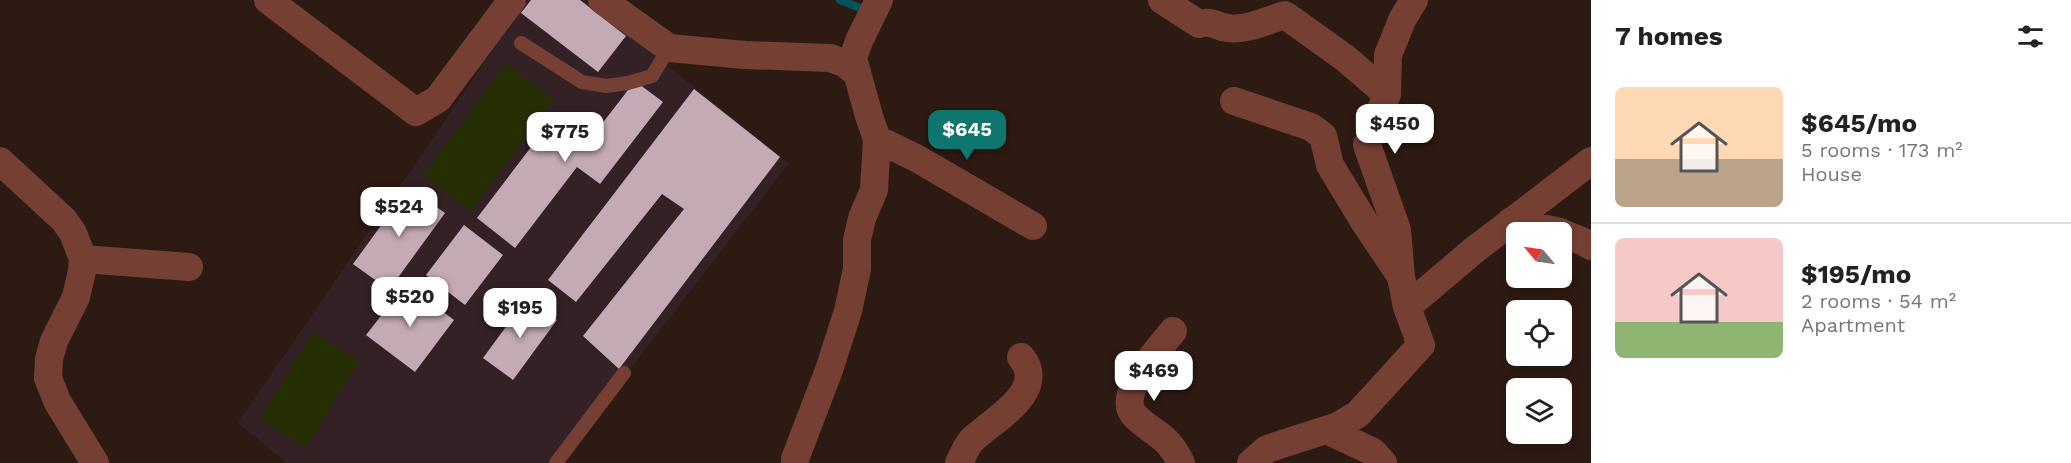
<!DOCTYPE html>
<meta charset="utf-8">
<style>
body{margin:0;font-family:"Work Sans",sans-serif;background:#f2f2f2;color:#222;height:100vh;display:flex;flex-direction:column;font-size:22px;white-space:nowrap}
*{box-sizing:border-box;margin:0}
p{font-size:20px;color:#767676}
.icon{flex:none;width:33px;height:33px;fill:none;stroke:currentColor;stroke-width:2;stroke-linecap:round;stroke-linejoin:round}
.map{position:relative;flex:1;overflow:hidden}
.details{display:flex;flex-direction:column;background:#fff;width:480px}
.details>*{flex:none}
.needle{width:39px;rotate:299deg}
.tools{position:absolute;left:1506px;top:222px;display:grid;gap:12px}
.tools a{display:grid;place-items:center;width:66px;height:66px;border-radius:9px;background:#fff;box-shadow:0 3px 9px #0003;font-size:30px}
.price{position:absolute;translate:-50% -51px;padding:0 14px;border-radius:12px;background:#fff;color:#222;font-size:20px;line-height:39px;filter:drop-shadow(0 2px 3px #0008)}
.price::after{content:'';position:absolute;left:50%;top:36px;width:18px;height:14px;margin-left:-9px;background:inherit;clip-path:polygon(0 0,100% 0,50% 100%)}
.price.active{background:#0f766e;color:#fff}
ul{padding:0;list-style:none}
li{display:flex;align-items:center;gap:18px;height:150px;padding:0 24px}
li+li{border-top:2px solid #e0e0e0}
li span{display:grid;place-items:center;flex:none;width:168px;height:120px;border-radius:9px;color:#555}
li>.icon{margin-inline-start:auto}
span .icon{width:72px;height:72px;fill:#fffc;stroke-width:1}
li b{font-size:26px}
h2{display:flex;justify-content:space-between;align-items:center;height:72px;padding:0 24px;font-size:26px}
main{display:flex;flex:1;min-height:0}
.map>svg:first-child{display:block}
</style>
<main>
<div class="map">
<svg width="1591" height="463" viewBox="0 0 1591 463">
<rect width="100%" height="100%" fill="#2d1a12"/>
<path fill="#332126" d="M527 0H586L789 163 558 463H287L238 423Z"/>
<path fill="#262e03" d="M506 64 554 99 471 211 423 176Z
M313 332 359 360 306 447 260 419Z"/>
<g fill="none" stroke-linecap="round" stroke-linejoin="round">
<path stroke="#03535c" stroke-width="8" d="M840 0 860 8"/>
</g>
<path fill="#c4aab5" d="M531 0H580L626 36 598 72 521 13Z
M635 81 663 102 600 184 577 167 515 248 477 218 557 113 591 138Z
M694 89 780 157 619 369 583 336 684 209 662 194 576 302 548 280Z
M409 187 445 213 389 290 353 264Z
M464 225 503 255 465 305 426 275Z
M406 284 454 320 415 372 366 335Z
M527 298 557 320 513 380 483 358Z"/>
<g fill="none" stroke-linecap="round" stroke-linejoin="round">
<path stroke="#753f33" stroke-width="14" d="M521 43 582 82 606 86 628 83 652 76 669 48
M556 463 624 373"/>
<path stroke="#753f33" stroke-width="28" d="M268 0 416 112 438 99 512 0
M602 0 669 48 745 55 830 58 844 63 856 72
M1162 0 1199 24C1214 20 1215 27 1228 28 1247 31 1267 20 1285 15L1345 58 1387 94
M1234 101 1311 127 1323 136 1330 165 1365 223 1400 275
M877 139 918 159 1033 226
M0 161 64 220 73 233 83 259 82 271 76 297 54 341 49 359 48 378 57 401 95 463
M1511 221 1560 232
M1562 233 1584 242 1591 246
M83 259 189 267
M1407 307 1401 277 1397 230 1367 145 1387 94 1388 55 1402 20 1414 0
M1173 331C1160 348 1113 396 1136 417 1156 436 1167 434 1181 463
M1327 430 1373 452 1383 463
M795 463V459L829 370 848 311 857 269V240L862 218 874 190 877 139 869 116 853 58 859 41 879 0
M959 463C963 455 967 444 973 439 993 420 1049 391 1021 357
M1251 463 1267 449 1338 426 1358 414 1421 345 1407 307 1473 251 1591 161"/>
</g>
</svg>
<div class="tools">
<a><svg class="needle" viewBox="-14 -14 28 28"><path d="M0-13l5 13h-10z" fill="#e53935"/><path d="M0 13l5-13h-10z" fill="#767676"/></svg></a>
<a><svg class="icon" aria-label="locate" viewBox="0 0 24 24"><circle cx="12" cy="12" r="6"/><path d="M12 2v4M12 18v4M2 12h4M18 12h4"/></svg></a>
<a><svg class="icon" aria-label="layers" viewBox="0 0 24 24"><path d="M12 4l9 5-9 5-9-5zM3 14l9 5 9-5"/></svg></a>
</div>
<b class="price" style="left:1395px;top:155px">$450</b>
<b class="price active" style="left:967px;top:161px">$645</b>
<b class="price" style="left:565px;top:163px">$775</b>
<b class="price" style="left:399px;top:238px">$524</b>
<b class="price" style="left:410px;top:328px">$520</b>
<b class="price" style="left:520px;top:339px">$195</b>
<b class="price" style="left:1154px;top:402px">$469</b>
</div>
<section class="details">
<h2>7 homes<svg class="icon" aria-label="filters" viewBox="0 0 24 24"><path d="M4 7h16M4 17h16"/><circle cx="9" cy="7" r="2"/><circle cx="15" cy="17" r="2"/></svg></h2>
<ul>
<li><span style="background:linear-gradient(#ffd9b3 60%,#b9a48a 0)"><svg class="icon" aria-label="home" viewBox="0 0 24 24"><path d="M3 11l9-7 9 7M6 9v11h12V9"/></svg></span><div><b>$645/mo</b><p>5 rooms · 173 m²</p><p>House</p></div></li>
<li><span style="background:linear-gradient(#f6c9c9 70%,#8fb573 0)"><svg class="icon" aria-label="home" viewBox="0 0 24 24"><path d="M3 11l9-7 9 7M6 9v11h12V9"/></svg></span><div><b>$195/mo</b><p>2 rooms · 54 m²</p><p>Apartment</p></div></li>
</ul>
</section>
</main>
